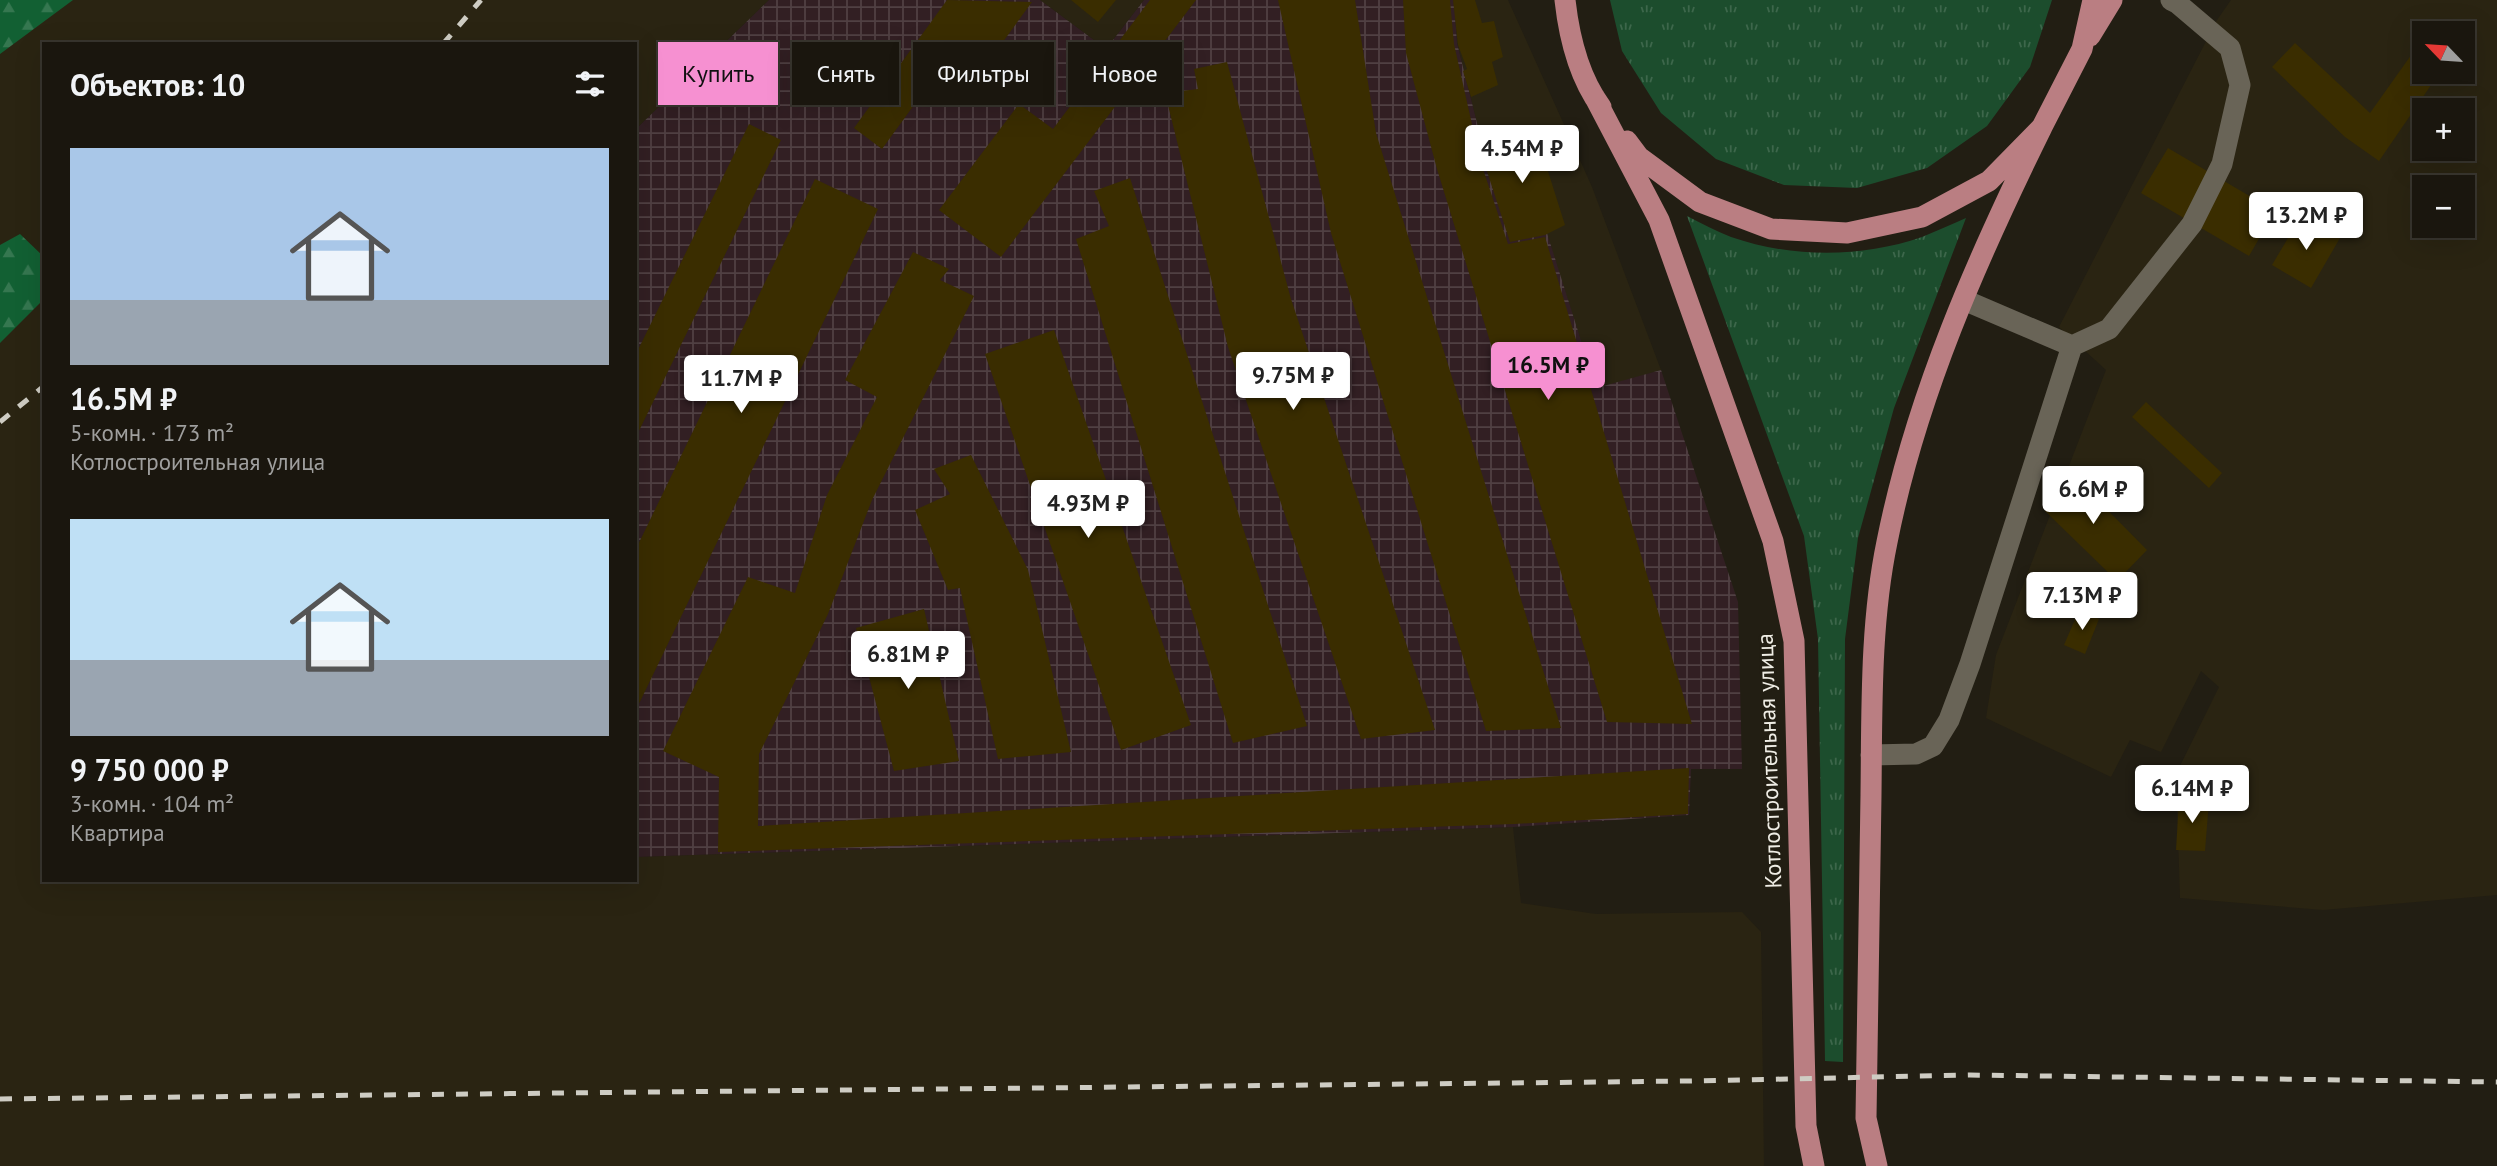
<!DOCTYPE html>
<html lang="ru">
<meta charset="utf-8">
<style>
body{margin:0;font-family:"PT Sans",sans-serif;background:#27231c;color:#f1f3f6;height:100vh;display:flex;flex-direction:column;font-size:26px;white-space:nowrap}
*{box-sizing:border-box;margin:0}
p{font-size:23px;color:#9f9f9e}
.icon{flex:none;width:38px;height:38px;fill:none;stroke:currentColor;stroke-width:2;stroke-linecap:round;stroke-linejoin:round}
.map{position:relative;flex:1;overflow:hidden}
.details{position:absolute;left:42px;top:42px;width:595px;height:840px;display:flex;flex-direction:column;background:#1a160e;border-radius:0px;box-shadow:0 7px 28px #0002,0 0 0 2px #38352e}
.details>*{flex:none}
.guide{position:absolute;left:658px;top:42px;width:665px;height:63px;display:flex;gap:14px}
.needle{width:46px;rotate:295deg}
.controls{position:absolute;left:2412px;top:21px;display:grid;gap:14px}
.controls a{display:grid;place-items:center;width:63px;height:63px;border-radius:0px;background:#1a160e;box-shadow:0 7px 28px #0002,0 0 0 2px #38352e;font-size:35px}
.price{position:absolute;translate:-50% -60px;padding:0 16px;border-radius:7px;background:#fff;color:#222;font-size:23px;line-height:46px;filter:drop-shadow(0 2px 4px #0008)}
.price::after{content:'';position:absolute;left:50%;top:42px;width:21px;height:16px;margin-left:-10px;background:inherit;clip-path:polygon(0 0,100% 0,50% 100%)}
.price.active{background:#f690d1;color:#111}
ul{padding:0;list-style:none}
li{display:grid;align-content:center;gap:14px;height:371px;padding:0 28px}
li span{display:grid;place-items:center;height:217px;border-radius:0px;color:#555}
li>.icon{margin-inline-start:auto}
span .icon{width:126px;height:126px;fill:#fffc;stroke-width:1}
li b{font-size:30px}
h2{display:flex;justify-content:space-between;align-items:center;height:84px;padding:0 28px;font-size:30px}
.pill{padding:0 24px;border-radius:0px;background:#1a160e;box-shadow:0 7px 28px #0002,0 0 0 2px #38352e;font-size:24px;line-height:63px}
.pill.active{background:#f690d1;color:#111}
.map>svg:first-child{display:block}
</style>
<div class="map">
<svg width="2497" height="1166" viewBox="0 0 2497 1166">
<defs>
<pattern id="industrial-grid" width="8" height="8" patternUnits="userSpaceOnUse" patternTransform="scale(1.75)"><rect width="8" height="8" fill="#321f23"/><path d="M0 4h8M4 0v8" fill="none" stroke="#504043"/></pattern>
<pattern id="grass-tufts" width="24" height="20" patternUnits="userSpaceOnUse" patternTransform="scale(1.75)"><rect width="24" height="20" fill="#1c4d2d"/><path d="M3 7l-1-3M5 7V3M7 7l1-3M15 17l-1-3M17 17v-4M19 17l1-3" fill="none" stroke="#3d674b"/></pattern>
<pattern id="forest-firs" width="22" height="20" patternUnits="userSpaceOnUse" patternTransform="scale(1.75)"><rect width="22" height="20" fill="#126033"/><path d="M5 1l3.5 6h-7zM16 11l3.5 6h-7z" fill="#357750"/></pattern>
</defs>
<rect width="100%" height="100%" fill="#221e13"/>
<path fill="#2a2412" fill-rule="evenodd" d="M0 0H769L635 130V44H44V880H635V857L1513 827 1521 903 1596 914 1742 912 1761 932 1764 1166H0Z
M1040 0H1144L1106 49Z
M1454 0H1508L1592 187 1661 370 1596 389 1547 234 1486 159 1457 43Z
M2231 0H2497V895L2323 910 2180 898 2176 774 2219 687 2201 671 2161 752 2130 740 2111 777 1986 718 1996 655 2106 370 2059 327 2217 20ZM2424 33H2462V72H2424ZM2424 110H2462V149H2424ZM2424 187H2462V226H2424Z"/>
<path fill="url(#industrial-grid)" d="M769 0H1040L1106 49 1144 0H1454L1457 43 1486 159 1547 233 1596 388 1661 370 1738 602 1742 769H1691L1689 815 1513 827 635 857V130Z"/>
<path fill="url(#grass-tufts)" d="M1610 0H2052L2030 67 1987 126 1927 168 1857 188 1784 185 1716 159 1661 113 1622 51Z
M1687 216C1701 223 1716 231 1731 237 1792 258 1861 258 1922 237 1937 231 1952 224 1966 218L1894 408 1858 538 1845 639 1843 1062 1825 1061 1818 639 1804 536Z"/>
<path fill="url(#forest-firs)" d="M0 0H73L0 54Z
M20 234 44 257V299L0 343V245Z"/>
<path fill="#3a2d00" d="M947 0 1032 2 972 84 944 64 882 149 854 128Z
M1071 0H1116L1098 22Z
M1150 0H1196L1001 257 939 210 1019 104 1053 129Z
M1278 0H1355L1376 133 1561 728 1486 731 1331 233Z
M1403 0H1450L1454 44 1480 160 1508 244 1545 237 1692 724 1607 722 1437 169 1406 53Z
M1453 0H1475L1482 23 1494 21 1503 57 1492 62 1498 85 1471 97 1463 71 1467 69 1458 45Z
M2295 43 2370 113 2414 51 2424 58V72H2440L2379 161 2345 137 2272 67Z
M1227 62 1291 299 1435 730 1361 739 1228 347 1165 93 1198 89 1194 69Z
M749 124 781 140 635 439V356Z
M1534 127 1565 225 1545 235 1510 242 1483 159 1480 141Z
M2168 148 2275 211 2249 256 2141 193Z
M1130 178 1307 726 1233 743 1076 239 1109 226 1094 191Z
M815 179 878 209 635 712V551Z
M2301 216 2340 238 2311 288 2272 265Z
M913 252 949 269 940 280 974 296 872 500 828 614 759 754 758 826 1689 768 1688 814 1514 824 718 852 719 777 663 751 748 577 795 593 827 495 877 397 845 380Z
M1054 330 1191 725 1121 750 985 354Z
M2146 402 2222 473 2209 488 2132 417Z
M971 455 1028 570 1071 752 998 759 960 588 948 590 915 510 950 494 934 469Z
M2065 467 2147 550 2117 581 2045 511Z
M924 609 959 761 894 771 856 628Z
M2079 610 2099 619 2085 654 2064 645Z
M2179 800 2209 801 2205 851 2176 850Z"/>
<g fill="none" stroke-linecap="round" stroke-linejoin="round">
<path stroke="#696457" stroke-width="21" d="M1964 300 2072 346 2109 329 2192 224 2222 164 2240 85 2230 48 2177 3 2171 0
M1871 755 1916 754 1933 746 1949 720 1970 664 2072 346"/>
<path stroke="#ba7e82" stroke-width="21" d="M1565 0C1569 36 1579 77 1601 107
M2090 36 2112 0
M1594 96 1659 220 1773 541 1794 641 1806 1126 1814 1166
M1627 141 1639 157 1700 202 1771 229 1847 233 1922 217 1989 181 2042 127 2082 49 2093 0
M1877 1166 1866 1118C1868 1010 1869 903 1871 795 1872 711 1870 624 1887 542 1916 396 1977 259 2042 127"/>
<path stroke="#ceccc3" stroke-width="5" stroke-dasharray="12 12" stroke-linecap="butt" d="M443 44 481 0
M0 422 44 386
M0 1099 1691 1081 1970 1075 2497 1082"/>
</g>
<g text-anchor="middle" stroke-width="5" stroke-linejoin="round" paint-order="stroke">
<g font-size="23" fill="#efede5" stroke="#221e13">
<text transform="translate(1769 761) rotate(-92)" y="8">Котлостроительная улица</text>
</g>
</g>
</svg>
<div class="controls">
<a><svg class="needle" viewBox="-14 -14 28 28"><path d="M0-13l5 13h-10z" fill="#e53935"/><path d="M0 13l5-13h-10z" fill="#9f9f9e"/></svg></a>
<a>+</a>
<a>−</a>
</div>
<b class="price" style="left:1522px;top:185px">4.54M ₽</b>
<b class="price" style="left:2306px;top:252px">13.2M ₽</b>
<b class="price active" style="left:1548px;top:402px">16.5M ₽</b>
<b class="price" style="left:1293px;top:412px">9.75M ₽</b>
<b class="price" style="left:741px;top:415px">11.7M ₽</b>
<b class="price" style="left:2093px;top:526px">6.6M ₽</b>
<b class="price" style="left:1088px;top:540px">4.93M ₽</b>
<b class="price" style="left:2082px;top:632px">7.13M ₽</b>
<b class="price" style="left:908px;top:691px">6.81M ₽</b>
<b class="price" style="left:2192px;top:825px">6.14M ₽</b>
<div class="guide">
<a class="pill active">Купить</a>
<a class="pill">Снять</a>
<a class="pill">Фильтры</a>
<a class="pill">Новое</a>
</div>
<section class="details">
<h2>Объектов: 10<svg class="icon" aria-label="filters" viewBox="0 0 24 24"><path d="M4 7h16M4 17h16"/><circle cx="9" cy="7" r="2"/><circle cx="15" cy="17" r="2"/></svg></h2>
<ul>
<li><span style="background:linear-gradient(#a9c7e8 70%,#9aa5b1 0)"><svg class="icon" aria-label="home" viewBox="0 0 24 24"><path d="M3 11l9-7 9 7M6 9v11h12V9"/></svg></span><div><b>16.5M ₽</b><p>5-комн. · 173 m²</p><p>Котлостроительная улица</p></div></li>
<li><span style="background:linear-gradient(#bfe0f5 65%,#9aa5b1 0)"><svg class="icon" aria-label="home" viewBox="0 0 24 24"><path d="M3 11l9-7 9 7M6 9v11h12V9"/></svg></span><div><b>9 750 000 ₽</b><p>3-комн. · 104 m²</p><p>Квартира</p></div></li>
</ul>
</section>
</div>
